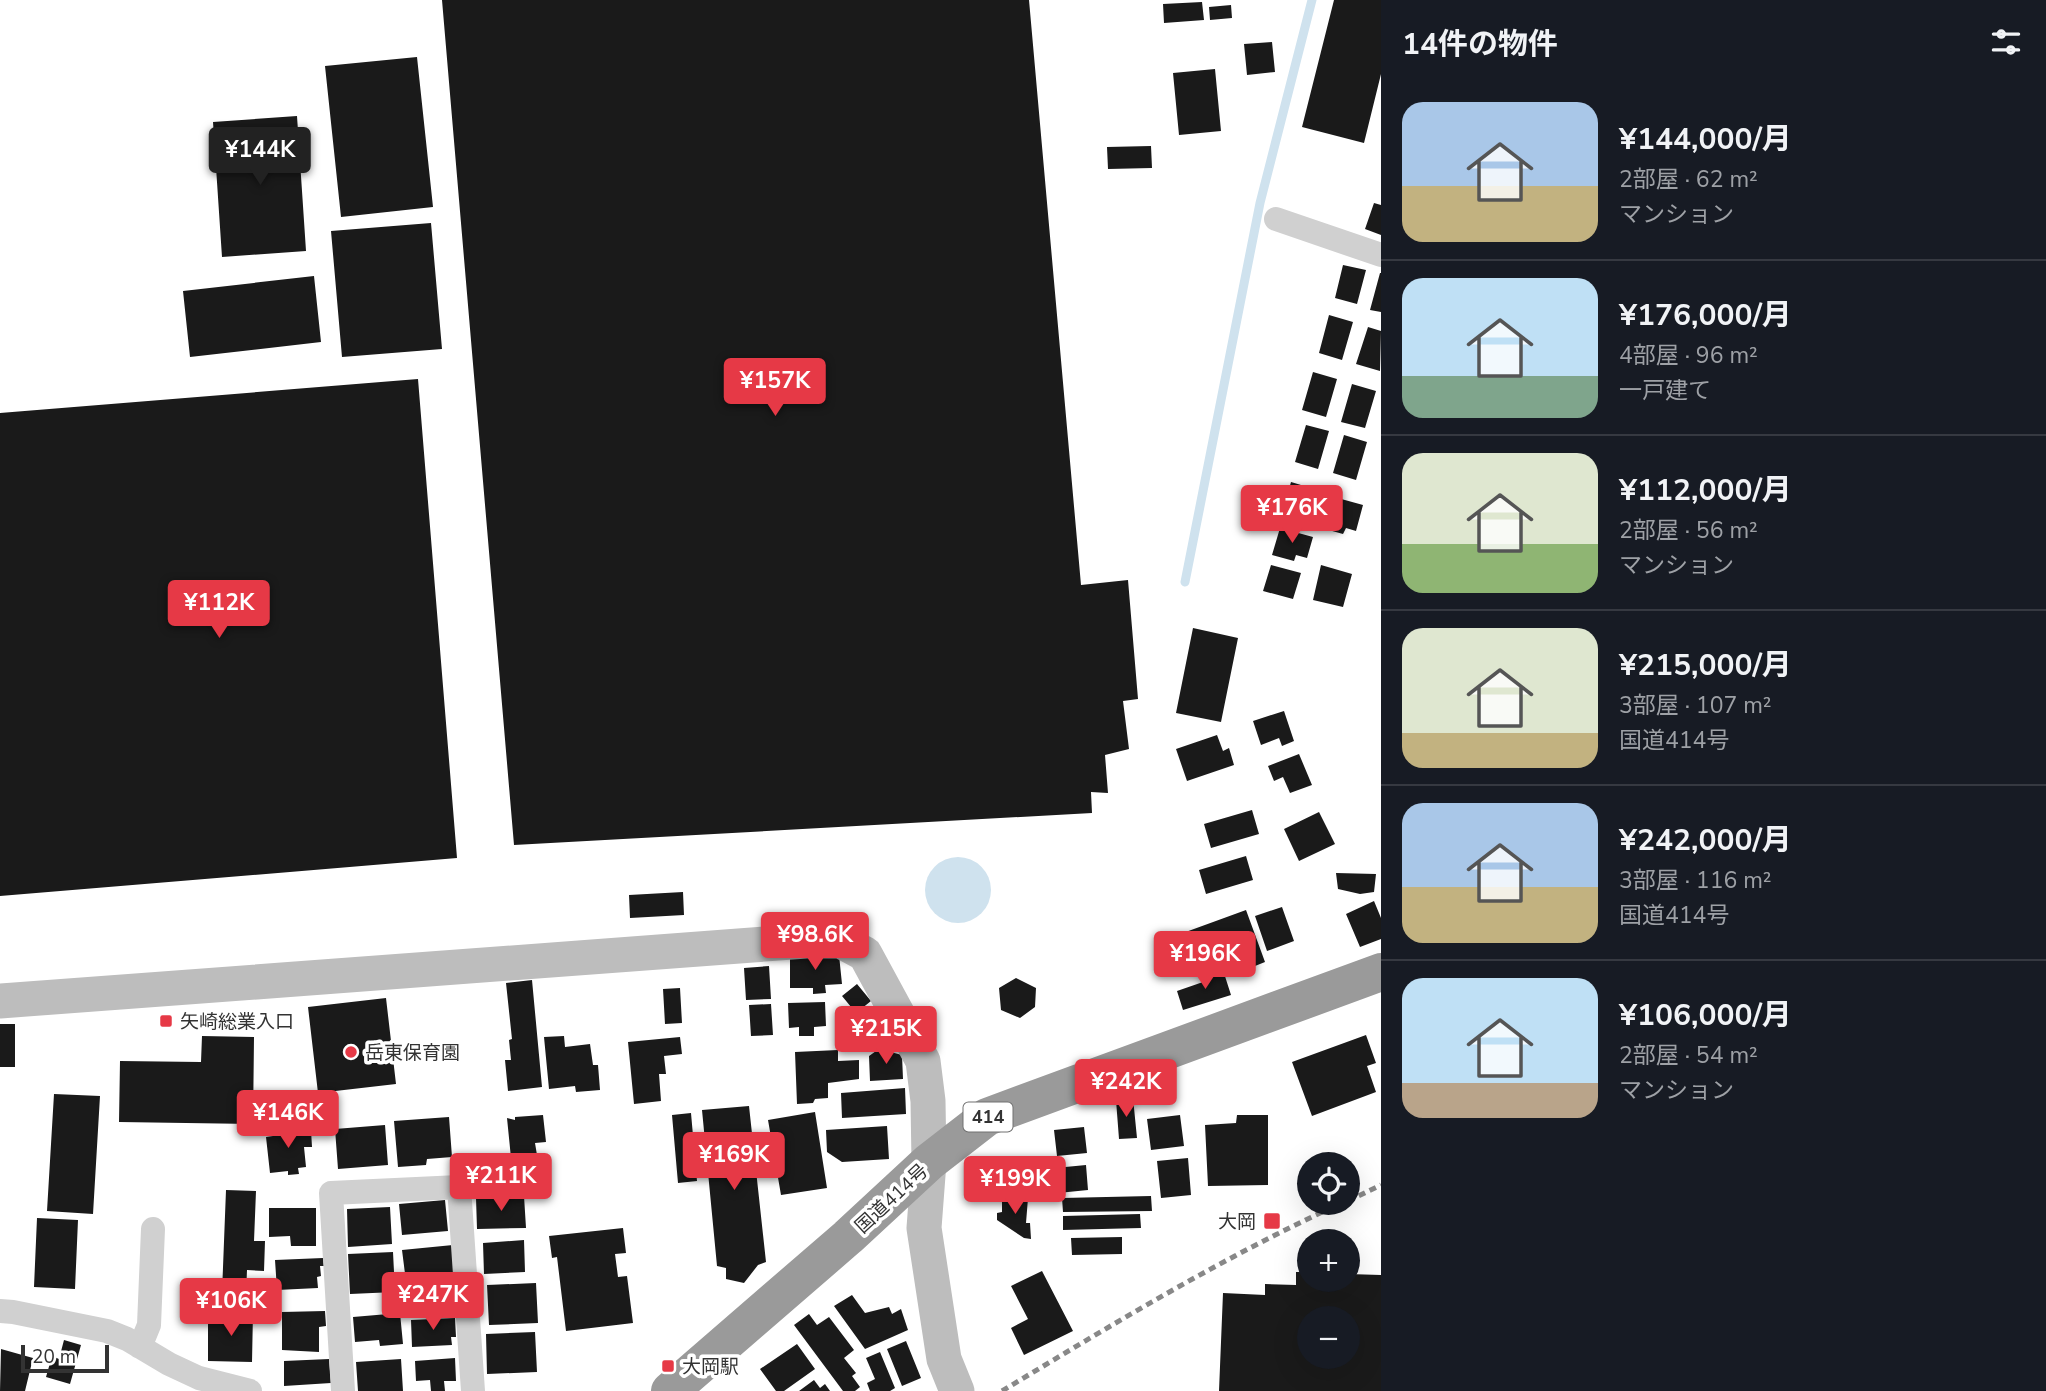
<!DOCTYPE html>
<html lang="ja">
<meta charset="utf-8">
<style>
body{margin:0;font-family:"Nunito Sans","Noto Sans JP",sans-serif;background:#242831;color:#f1f3f6;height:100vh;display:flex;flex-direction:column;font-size:26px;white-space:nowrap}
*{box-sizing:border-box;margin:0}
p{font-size:23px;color:#9ea1a6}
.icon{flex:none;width:38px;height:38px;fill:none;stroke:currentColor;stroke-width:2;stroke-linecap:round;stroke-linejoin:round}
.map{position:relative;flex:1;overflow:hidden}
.panel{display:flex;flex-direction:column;background:#171b24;width:665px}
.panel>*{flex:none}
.fabs{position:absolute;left:1297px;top:1152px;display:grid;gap:14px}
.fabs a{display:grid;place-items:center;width:63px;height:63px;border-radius:50%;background:#171b24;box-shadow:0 7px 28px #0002;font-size:35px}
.scale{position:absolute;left:21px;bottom:18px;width:88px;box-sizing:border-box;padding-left:7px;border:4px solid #333;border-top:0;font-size:19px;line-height:24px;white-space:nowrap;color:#333;-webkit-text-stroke:5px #fff;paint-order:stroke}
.price{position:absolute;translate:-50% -60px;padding:0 16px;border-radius:7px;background:#e63946;color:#fff;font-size:23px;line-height:46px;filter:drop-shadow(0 2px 4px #0008)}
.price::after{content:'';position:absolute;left:50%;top:42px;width:21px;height:16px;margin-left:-10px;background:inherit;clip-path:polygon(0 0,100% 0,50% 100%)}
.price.active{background:#222;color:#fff}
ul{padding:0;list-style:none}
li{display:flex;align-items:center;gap:21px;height:175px;padding:0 21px}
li+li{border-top:2px solid #363941}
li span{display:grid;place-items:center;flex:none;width:196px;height:140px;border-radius:21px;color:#555}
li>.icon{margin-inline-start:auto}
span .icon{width:84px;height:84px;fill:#fffc;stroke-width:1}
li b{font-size:30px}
h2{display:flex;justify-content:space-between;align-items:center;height:84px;padding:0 21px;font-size:30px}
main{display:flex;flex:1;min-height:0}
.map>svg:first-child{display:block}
</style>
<main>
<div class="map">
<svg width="1381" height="1391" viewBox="0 0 1381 1391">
<rect width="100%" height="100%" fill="#fff"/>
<path fill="#cfe2ee" d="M925 890a33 33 0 1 1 66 0a33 33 0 1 1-66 0Z"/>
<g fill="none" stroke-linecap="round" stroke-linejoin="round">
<path stroke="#cfe2ee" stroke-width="9" d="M1185 582 1260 203 1312 0"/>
</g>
<path fill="#1a1a1a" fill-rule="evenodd" d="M442 0H1029L1081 585 1128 580 1138 699 1123 701 1129 749 1105 755 1108 793 1091 792 1092 813 514 845Z
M1334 0H1381V74L1364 143 1302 127Z
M1202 2 1204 20 1164 23 1163 4Z
M1231 5 1232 18 1210 20 1209 7Z
M1272 42 1275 72 1247 75 1244 44Z
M417 57 433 207 341 217 325 66Z
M1215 69 1221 131 1179 135 1173 73Z
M297 116 306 251 222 257 213 122Z
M1151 146 1152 168 1108 169 1107 147Z
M1374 203 1381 205V235L1365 229Z
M431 223 442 349 342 357 331 231Z
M1343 265 1366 270 1357 304 1335 298Z
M1380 273H1381V312L1370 310Z
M314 276 321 342 190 357 183 291Z
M1329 315 1353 322 1342 360 1319 353Z
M1368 327 1381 331 1380 371 1356 364Z
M1313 372 1337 379 1326 417 1302 410Z
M418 379 457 858 0 896V413Z
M1352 384 1376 391 1365 428 1341 422Z
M1306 425 1329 431 1318 469 1295 462Z
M1344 435 1367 442 1356 480 1333 473Z
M1291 482 1321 491 1314 514 1306 512 1303 520 1282 514Z
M1334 497 1363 505 1356 531 1346 528 1343 534 1325 529Z
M1280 528 1313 537 1307 558 1296 555 1294 561 1272 555Z
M1271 565 1301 573 1293 599 1263 591Z
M1321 565 1352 574 1343 607 1313 600Z
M1193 628 1238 638 1221 722 1176 713Z
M1284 711 1294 741 1282 746 1279 738 1261 745 1253 721Z
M1217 735 1223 751 1229 748 1234 765 1187 781 1176 749Z
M1299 754 1312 785 1290 793 1283 777 1274 781 1268 766Z
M1252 810 1259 834 1211 848 1204 824Z
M1319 812 1335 844 1299 861 1284 829Z
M1246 856 1253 880 1206 894 1199 870Z
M1336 873 1376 874 1374 892 1360 894 1338 889Z
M683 892 684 915 630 918 629 895Z
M1374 901 1381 918V939L1360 947 1346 914Z
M1282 907 1294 941 1267 951 1255 916Z
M1246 910 1265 962 1245 970 1241 960H1238L1236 955 1227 959 1224 951 1190 963 1187 956 1180 959 1172 937Z
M839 955 842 984 825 985 826 993 813 994V988H790V957Z
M769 966 771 999 746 1000 744 968Z
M1223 970 1231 995 1183 1010 1177 991 1203 982 1201 978Z
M1016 978 1036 988 1035 1007 1020 1018 1001 1010 999 988Z
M532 980 542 1087 508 1091 505 1060H511L509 1040 512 1039 506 983Z
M857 984 871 1001 856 1013 842 996Z
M680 988 682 1023 665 1024 663 989Z
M386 998 396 1084 318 1093 308 1007Z
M825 1002 826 1026 814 1027V1036H799V1027L789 1028 788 1003Z
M771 1004 773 1035 751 1036 749 1005Z
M0 1024H15V1067H0Z
M1366 1035 1376 1063 1367 1066 1376 1092 1312 1116 1292 1062Z
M202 1036 254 1037 253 1124 119 1122 120 1061 201 1062Z
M564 1036 565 1047 590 1044 593 1065H598L600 1090 576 1092 575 1086 549 1089 544 1037Z
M680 1037 682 1054 664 1056 666 1074H659L661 1101 634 1104 628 1042Z
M879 1049 902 1055 903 1079 870 1081 869 1056Z
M838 1050V1061L859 1060V1079L828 1083V1098L815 1099 813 1103 797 1104 795 1052Z
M905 1088 906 1114 842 1118 841 1093Z
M54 1094 100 1096 93 1214 47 1211Z
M1133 1098 1137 1138 1119 1139 1116 1100Z
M749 1106 766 1262 758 1265 744 1283 726 1279V1268L717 1266 702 1110Z
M815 1112 827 1188 781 1195 768 1120Z
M691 1113 697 1181 678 1183 672 1115Z
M543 1115 546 1142 535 1143 537 1155 511 1158 507 1118 515 1120V1117Z
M1180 1115 1184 1146 1151 1150 1147 1119Z
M1237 1115H1268V1185L1208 1186 1205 1125 1236 1123Z
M449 1117 452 1157 427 1159 426 1165 398 1167 394 1121Z
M385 1125 388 1165 338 1169 335 1129Z
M887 1126 889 1159 842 1162 827 1152 826 1130Z
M1084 1127 1087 1153 1057 1156 1054 1130Z
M302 1128 303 1131 311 1130 312 1147H304L306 1167 298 1168 299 1174 288 1175V1171L270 1173 266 1137 273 1136V1131Z
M1044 1156 1045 1175 1053 1174 1054 1186 1016 1189 1014 1158Z
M1188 1158 1191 1195 1161 1198 1157 1161Z
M1001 1159 1003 1191 973 1193 972 1179 979 1178V1168Z
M1086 1165 1088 1190 1058 1193 1055 1168Z
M226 1190 256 1191 254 1241H265L264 1271 247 1270 246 1294 222 1293Z
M524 1196 526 1228 477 1229 476 1198Z
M1151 1196 1152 1211 1063 1212 1062 1198Z
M1002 1197 1028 1198 1026 1223H1030L1031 1239 1024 1238 997 1220V1213L1002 1212Z
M445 1200 448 1231 402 1235 399 1204Z
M390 1207 392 1244 348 1247 347 1209Z
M269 1208H316V1246H291L290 1236 269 1237Z
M1140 1214 1141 1228 1063 1230V1216Z
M37 1218 78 1220 75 1289 34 1287Z
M623 1228 626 1253 615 1254 618 1277 627 1276 633 1323 566 1331 557 1257 552 1258 549 1236Z
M1122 1237V1254L1072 1255 1071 1238Z
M524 1240 525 1272 484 1274 483 1243Z
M453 1245 460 1307 410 1313 402 1250Z
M393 1252 395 1292 350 1294 348 1254Z
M323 1258 324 1266H320L321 1276 317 1277 318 1288 277 1290 275 1260Z
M1042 1271 1073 1331 1024 1355 1011 1328 1028 1319 1011 1286Z
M1296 1272H1309V1279H1348V1274L1381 1275V1391H1219L1223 1293 1265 1295V1284L1296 1285ZM1309 1318H1348V1356H1309Z
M536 1283 538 1323 489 1325 487 1285Z
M852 1295 865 1313 889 1307 892 1314 901 1309 908 1330 865 1349 834 1306Z
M235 1311 253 1312 252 1362 208 1361V1317L235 1318Z
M325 1311 326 1326 319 1327V1352L282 1350V1312Z
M400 1313 403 1344 380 1346 379 1340 355 1342 353 1317Z
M809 1314 817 1325 829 1317 854 1350 844 1358 856 1373 852 1376 860 1387 855 1391H843L794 1325Z
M455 1318 456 1337H451L452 1345 412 1347 411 1320Z
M535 1332 537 1372 487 1374 486 1334Z
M64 1340 81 1345 70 1384 46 1377 52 1356 59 1359Z
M906 1341 921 1378 902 1386 887 1349Z
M797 1344 815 1369 784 1391H776L760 1369Z
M1 1349 33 1358 25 1391H0Z
M880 1352 895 1388 890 1391H870L867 1383 875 1379 866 1358Z
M455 1358 456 1381H444L445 1391H431L430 1380 416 1381 415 1361Z
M329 1359 331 1383 284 1386V1361Z
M401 1359 403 1391H358L356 1362Z
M814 1380 820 1388 825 1384 830 1391H799Z"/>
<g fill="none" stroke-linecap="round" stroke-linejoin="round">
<path stroke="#d0d0d0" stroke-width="24" d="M1276 219 1381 255
M0 1311 13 1312 107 1331 127 1339 169 1364 199 1378 250 1391
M140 1347 149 1325 153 1229
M343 1391 331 1193 459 1187 473 1391"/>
<path stroke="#bdbdbd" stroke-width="35" d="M0 1001 806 941H841L865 954 923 1061 928 1101 929 1162 924 1228 944 1359 957 1391"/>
<path stroke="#9a9a9a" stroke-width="38" d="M670 1391 848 1237 929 1162 987 1117 1381 972"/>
<path stroke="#888" stroke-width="5" stroke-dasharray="7 5" stroke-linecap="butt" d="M1348 1201 1381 1185
M1002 1391C1113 1324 1225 1256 1344 1202"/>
</g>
<g fill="#e63946" stroke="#fff" stroke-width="2.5">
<rect x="159" y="1014" width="14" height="14" rx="3.5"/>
<circle cx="351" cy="1052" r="7"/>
<rect x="1263" y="1212" width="18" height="18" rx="3.5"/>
<rect x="661" y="1359" width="14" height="14" rx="3.5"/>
</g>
<g text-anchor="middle" stroke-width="7" stroke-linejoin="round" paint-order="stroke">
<rect fill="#fff" stroke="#707070" stroke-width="2" x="963.5" y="1102.5" width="49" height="29" rx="5"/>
<g font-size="18" font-weight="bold" fill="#333">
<text x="988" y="1123">414</text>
</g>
<g font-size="19" fill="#333" stroke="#fff" text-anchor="start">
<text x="180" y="1028">矢崎総業入口</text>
<text x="365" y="1059">岳東保育園</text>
<text x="1256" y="1228" text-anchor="end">大岡</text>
<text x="682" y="1373">大岡駅</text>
</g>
<g font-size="19" fill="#333" stroke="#fff">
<text transform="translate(891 1198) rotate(-43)" y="7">国道414号</text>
</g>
</g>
</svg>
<div class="fabs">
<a><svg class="icon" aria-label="locate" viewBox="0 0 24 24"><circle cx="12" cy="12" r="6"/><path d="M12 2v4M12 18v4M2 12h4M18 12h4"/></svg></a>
<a>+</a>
<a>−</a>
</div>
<div class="scale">20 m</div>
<b class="price active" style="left:260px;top:187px">¥144K</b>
<b class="price" style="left:775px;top:418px">¥157K</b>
<b class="price" style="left:1292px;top:545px">¥176K</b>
<b class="price" style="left:219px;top:640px">¥112K</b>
<b class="price" style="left:815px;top:972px">¥98.6K</b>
<b class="price" style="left:1205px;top:991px">¥196K</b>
<b class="price" style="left:886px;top:1066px">¥215K</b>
<b class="price" style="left:1126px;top:1119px">¥242K</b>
<b class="price" style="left:288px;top:1150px">¥146K</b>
<b class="price" style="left:734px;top:1192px">¥169K</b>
<b class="price" style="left:501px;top:1213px">¥211K</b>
<b class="price" style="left:1015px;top:1216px">¥199K</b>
<b class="price" style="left:433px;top:1332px">¥247K</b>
<b class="price" style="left:231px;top:1338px">¥106K</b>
</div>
<section class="panel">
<h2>14件の物件<svg class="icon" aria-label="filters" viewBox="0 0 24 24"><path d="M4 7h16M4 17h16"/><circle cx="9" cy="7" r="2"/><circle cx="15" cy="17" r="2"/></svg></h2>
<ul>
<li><span style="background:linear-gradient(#a9c7e8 60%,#c2b280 0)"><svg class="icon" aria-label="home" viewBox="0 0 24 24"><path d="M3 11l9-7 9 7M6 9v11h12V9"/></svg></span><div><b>¥144,000/月</b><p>2部屋 · 62 m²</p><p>マンション</p></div></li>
<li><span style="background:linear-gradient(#bfe0f5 70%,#7fa58c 0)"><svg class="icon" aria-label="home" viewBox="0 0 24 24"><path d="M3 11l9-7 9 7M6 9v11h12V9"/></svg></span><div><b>¥176,000/月</b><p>4部屋 · 96 m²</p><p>一戸建て</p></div></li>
<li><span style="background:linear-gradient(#dfe7d0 65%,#8fb573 0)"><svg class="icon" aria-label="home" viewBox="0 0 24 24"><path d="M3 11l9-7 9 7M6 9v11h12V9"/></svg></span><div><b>¥112,000/月</b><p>2部屋 · 56 m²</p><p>マンション</p></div></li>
<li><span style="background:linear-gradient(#dfe7d0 75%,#c2b280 0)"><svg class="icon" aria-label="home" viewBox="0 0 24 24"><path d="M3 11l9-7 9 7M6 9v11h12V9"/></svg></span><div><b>¥215,000/月</b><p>3部屋 · 107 m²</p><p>国道414号</p></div></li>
<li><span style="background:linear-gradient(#a9c7e8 60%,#c2b280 0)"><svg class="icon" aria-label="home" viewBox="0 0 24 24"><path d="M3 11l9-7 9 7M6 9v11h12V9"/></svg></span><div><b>¥242,000/月</b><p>3部屋 · 116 m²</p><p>国道414号</p></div></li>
<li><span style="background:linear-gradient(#bfe0f5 75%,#b9a48a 0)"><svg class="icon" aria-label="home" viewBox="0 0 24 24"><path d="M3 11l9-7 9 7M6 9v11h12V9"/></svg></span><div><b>¥106,000/月</b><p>2部屋 · 54 m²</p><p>マンション</p></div></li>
</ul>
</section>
</main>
